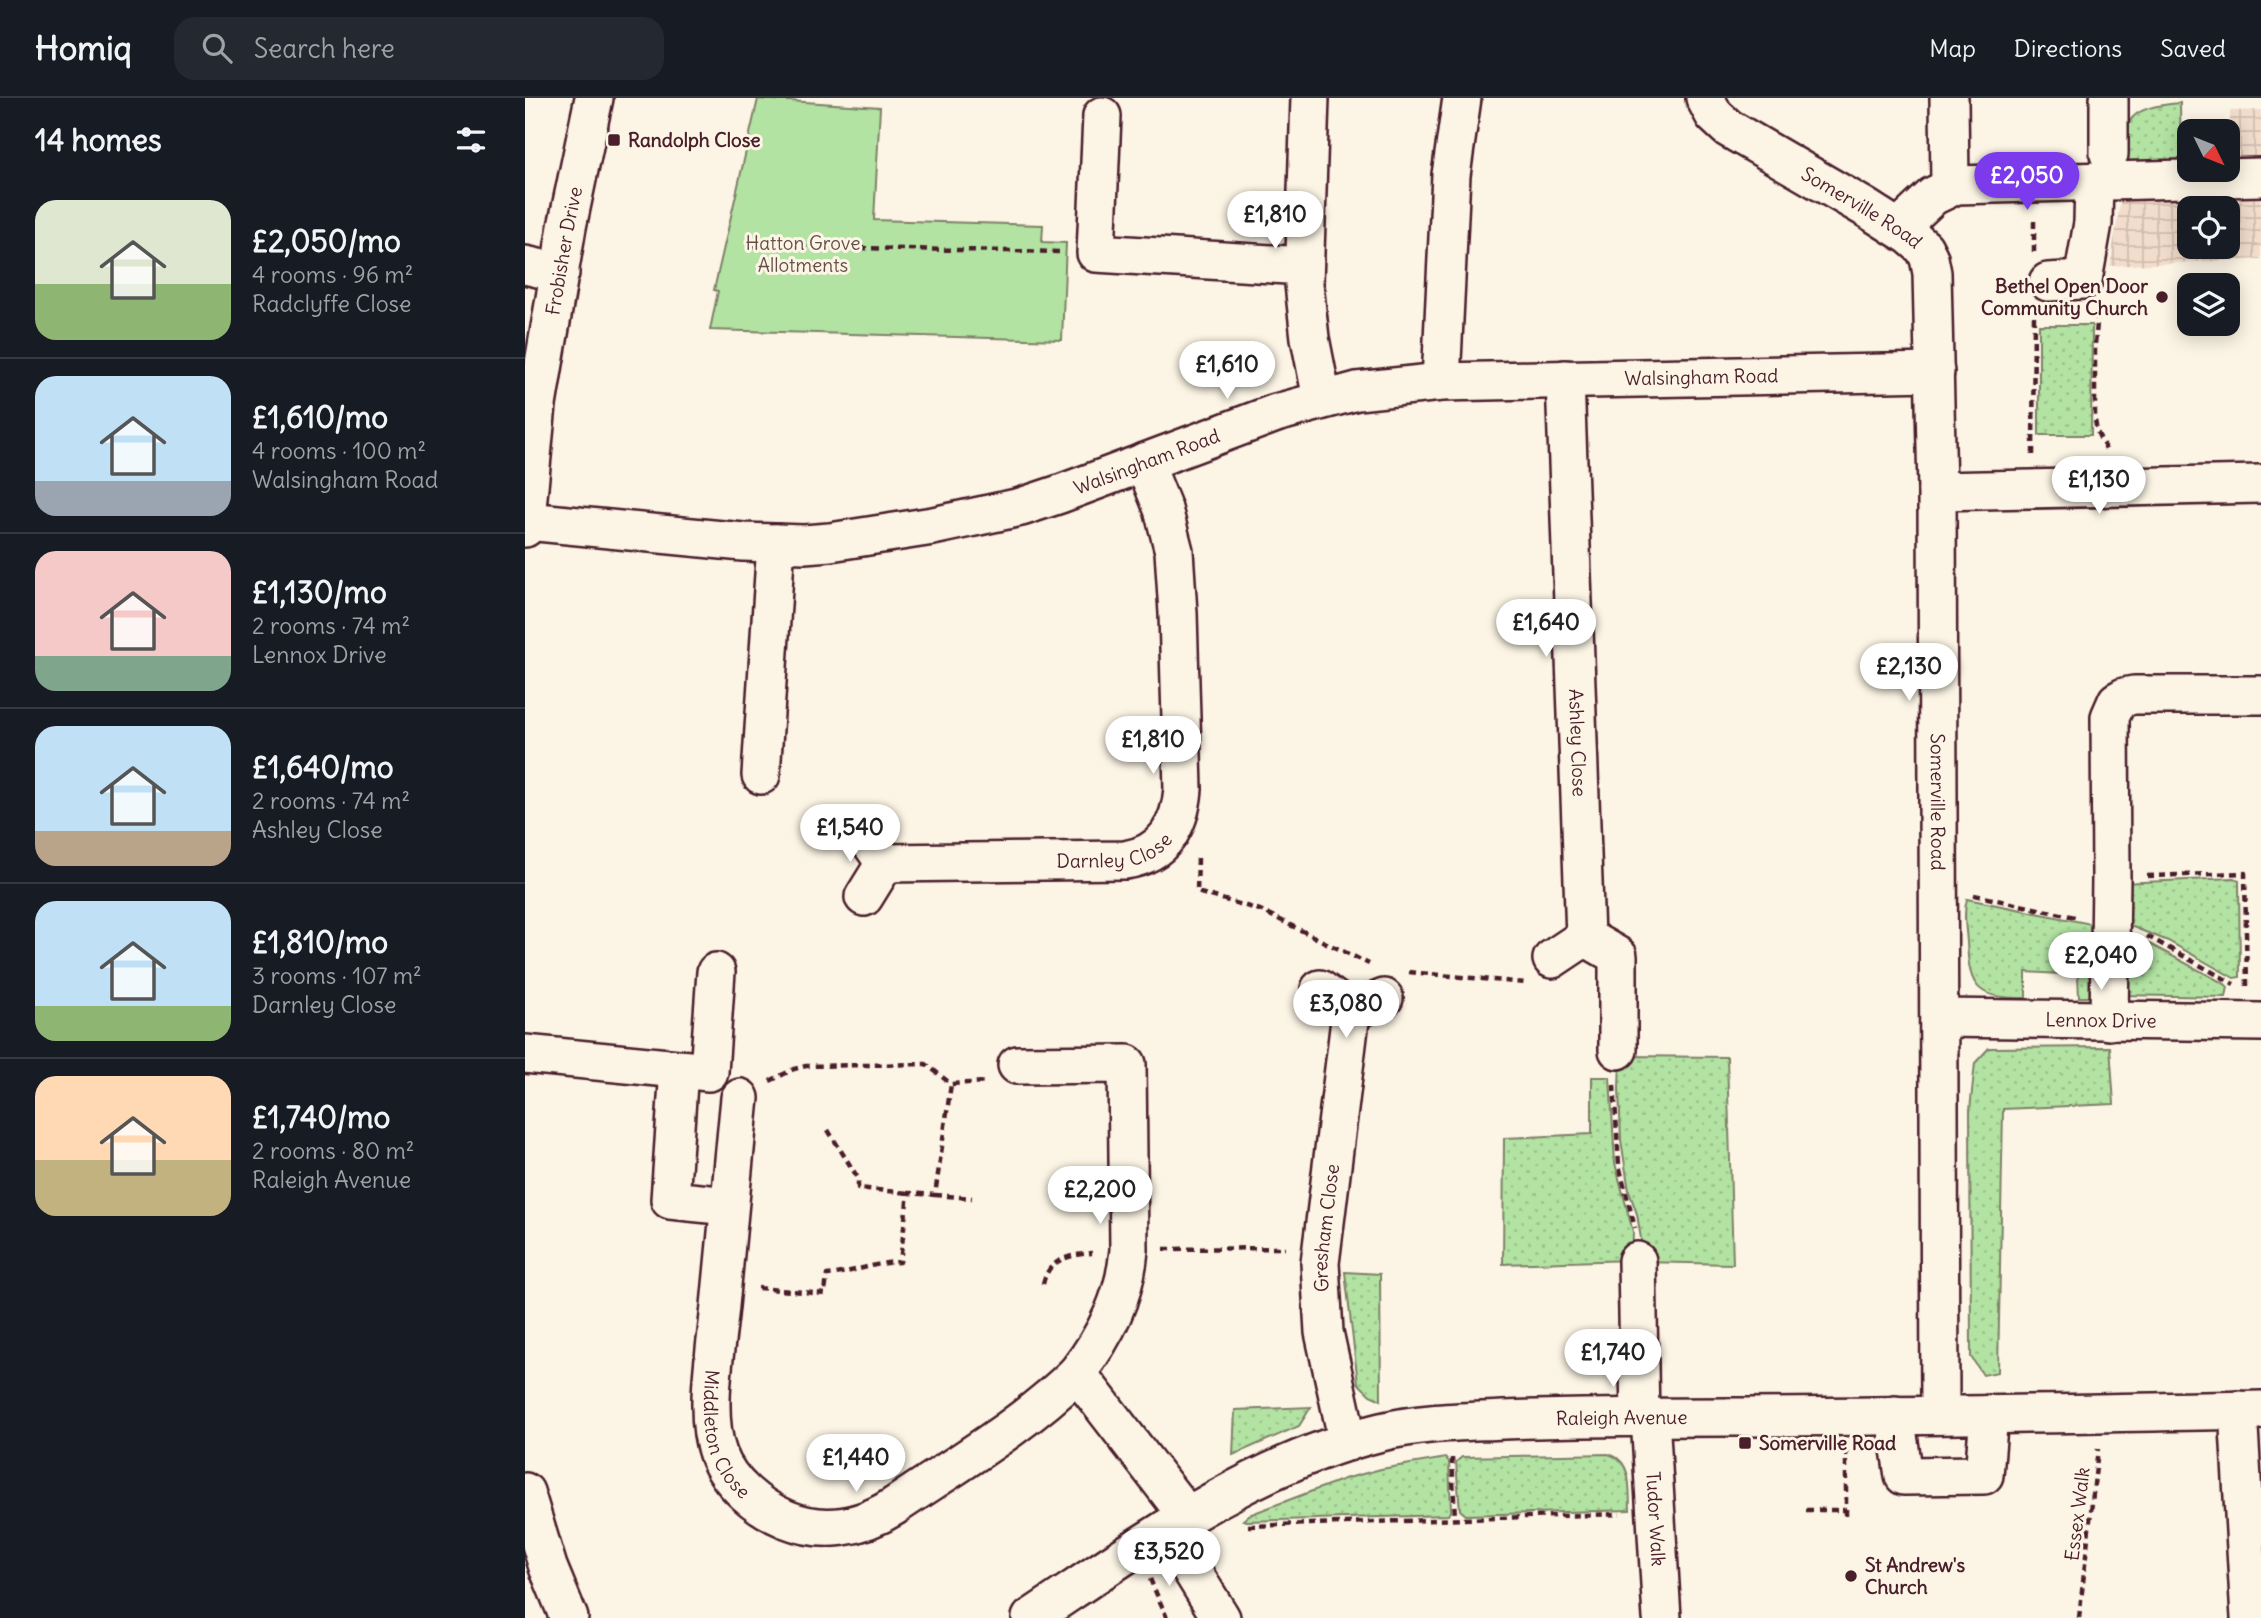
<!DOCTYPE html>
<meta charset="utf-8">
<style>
body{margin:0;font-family:Delius,sans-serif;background:#242831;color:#f1f3f6;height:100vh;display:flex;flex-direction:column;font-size:26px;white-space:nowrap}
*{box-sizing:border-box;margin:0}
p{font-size:23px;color:#9ea1a6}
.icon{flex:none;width:38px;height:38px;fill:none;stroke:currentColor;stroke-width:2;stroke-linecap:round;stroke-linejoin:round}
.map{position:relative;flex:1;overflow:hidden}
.drawer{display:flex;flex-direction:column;background:#171b24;width:525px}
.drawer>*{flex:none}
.needle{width:46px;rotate:133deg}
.buttons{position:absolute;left:1652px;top:21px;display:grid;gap:14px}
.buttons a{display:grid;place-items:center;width:63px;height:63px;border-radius:14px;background:#171b24;box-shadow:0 4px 18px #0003;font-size:35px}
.price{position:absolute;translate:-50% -60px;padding:0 16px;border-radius:24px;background:#fff;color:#222;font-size:23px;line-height:46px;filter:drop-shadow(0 2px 4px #0008)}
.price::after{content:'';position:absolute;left:50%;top:42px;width:21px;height:16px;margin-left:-10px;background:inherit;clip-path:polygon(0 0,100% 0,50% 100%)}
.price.selected{background:#7c3aed;color:#fff}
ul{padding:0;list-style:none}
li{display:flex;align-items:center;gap:21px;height:175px;padding:0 35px}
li+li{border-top:2px solid #363941}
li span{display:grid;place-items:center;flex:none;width:196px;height:140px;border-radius:21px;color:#555}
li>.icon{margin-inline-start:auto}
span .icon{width:84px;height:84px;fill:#fffc;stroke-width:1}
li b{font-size:30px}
h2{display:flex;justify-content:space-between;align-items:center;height:84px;padding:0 35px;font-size:30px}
header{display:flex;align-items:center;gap:42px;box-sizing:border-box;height:98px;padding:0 35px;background:#171b24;border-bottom:2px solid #363941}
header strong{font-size:33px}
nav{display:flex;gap:38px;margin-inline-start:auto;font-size:24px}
.search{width:490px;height:63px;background:#242831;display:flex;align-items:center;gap:18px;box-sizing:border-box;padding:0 24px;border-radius:21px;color:#9ea1a6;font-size:26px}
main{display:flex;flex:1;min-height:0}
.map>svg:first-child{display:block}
</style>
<header>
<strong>Homiq</strong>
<div class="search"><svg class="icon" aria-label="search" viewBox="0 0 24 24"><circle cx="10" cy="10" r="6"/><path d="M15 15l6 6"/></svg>Search here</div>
<nav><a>Map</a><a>Directions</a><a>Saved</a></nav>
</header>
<main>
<section class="drawer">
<h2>14 homes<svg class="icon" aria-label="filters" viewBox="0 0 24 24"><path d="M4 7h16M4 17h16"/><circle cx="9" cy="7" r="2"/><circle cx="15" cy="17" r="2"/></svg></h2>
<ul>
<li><span style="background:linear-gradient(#dfe7d0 60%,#8fb573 0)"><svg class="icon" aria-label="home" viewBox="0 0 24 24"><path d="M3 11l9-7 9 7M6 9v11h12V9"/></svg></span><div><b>£2,050/mo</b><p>4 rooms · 96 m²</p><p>Radclyffe Close</p></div></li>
<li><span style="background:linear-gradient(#bfe0f5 75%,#9aa5b1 0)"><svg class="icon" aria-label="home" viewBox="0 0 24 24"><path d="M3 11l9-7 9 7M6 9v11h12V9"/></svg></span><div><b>£1,610/mo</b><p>4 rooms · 100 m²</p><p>Walsingham Road</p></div></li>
<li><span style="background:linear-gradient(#f6c9c9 75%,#7fa58c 0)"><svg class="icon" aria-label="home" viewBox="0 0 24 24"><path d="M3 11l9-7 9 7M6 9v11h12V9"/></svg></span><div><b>£1,130/mo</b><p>2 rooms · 74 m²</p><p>Lennox Drive</p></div></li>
<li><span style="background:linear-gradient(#bfe0f5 75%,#b9a48a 0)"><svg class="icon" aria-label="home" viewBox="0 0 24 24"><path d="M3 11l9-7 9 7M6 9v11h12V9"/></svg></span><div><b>£1,640/mo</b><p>2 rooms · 74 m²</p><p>Ashley Close</p></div></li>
<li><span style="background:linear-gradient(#bfe0f5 75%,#8fb573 0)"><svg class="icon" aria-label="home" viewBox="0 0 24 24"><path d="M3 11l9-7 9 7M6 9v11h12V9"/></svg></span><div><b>£1,810/mo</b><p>3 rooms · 107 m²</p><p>Darnley Close</p></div></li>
<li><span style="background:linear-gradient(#ffd9b3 60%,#c2b280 0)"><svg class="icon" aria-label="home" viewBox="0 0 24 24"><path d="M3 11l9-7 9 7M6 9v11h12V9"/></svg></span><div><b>£1,740/mo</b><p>2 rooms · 80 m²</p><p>Raleigh Avenue</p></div></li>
</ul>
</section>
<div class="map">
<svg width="1736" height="1520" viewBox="0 0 1736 1520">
<defs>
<pattern id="industrial-grid" width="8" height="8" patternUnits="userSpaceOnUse" patternTransform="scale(1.75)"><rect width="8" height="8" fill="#f2ddcc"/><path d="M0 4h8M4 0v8" fill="none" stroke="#d1bdaf"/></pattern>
<pattern id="grass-dots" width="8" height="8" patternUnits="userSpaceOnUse" patternTransform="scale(1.75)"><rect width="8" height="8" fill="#b2e3a3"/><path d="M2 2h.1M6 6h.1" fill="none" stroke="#9bc28c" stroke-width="1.8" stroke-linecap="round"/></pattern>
</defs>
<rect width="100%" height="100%" fill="#fcf5e5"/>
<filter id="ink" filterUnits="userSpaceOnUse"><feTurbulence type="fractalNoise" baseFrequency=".0143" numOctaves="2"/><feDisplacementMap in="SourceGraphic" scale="14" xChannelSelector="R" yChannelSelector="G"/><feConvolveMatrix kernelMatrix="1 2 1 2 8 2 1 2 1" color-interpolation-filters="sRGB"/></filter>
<g filter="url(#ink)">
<path fill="url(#industrial-grid)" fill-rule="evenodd" d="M1736 12V161L1585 168 1596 98 1706 68 1705 13ZM1664 110H1703V149H1664Z"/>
<path fill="url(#grass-dots)" stroke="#7e8167" stroke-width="2" d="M1655 5 1656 69 1598 70C1599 19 1602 10 1655 5Z
M1514 227H1567L1566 337H1514Z
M1709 780 1714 783 1715 879 1709 880 1643 843 1595 824V785Z
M1442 801 1576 828 1570 899H1554L1553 877 1501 874V900C1454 900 1444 893 1442 844 1441 830 1438 815 1442 801Z
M1604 838 1619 843 1700 886 1703 889 1701 899 1594 897Z
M1585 949 1589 1006 1478 1011 1473 1274 1458 1277 1446 1259 1445 1012 1450 965 1464 950Z
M1097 958 1202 959 1208 1166 1116 1164V1141L1112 1116 1104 1093 1096 1042 1094 990 1095 964Z
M1067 979H1085L1090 1065 1108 1134 1107 1162 978 1166 979 1040 1067 1036Z
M820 1174 855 1176 856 1302 845 1297 833 1285Z
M786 1309 774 1328 708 1357 710 1312Z
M1083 1356C1108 1362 1104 1392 1105 1412L941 1417 935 1412 931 1364 937 1359Z
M921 1360 924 1364 926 1412 923 1417 721 1423 718 1422 724 1417 819 1381 856 1371Z"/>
<path fill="#b2e3a3" stroke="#7e8167" stroke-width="2" d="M233 1 355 9 349 122 518 127 517 144 541 145 537 242 185 232 193 193 189 192Z"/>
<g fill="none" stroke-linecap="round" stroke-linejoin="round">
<defs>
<g id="minor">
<path d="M785 0 779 186 785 240 797 301"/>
<path id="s1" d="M1180 0 1189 17 1203 30 1341 110 1385 138 1399 150 1404 160 1407 175 1412 393 1415 1317"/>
<path d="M1424 0 1425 89"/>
<path d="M577 18 571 155 779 168"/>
<path d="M1584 56V0"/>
<path d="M1374 130 1408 98 1431 87 1736 79"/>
<path d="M0 167 35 175"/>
<path d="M1523 184 1558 182 1568 125 1569 83"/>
<path id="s2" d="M1040 281 1060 839"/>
<path d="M916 284 926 77 937 0"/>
<path d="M1412 393 1736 386"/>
<path id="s3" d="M2 423 218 444 279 446 305 444 408 428 496 409 535 396 751 315 832 293 916 284 1410 274"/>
<path id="s4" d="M0 430 12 307 42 129 69 0"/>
<path d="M236 677 251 445"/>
<path d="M336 731 360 765 339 799"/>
<path id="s5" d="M360 765 600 762C639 756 655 728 658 691L653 515 649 453 638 411 619 364"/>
<path d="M1027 861 1060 839 1093 858V952"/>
<path d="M795 891 826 914 859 900"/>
<path id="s6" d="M1415 920 1736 924"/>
<path d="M1584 923 1586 780 1585 619 1592 603 1599 599 1609 597H1736"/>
<path d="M0 956 184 974 191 874"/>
<path d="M492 967 602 966 604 1152C600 1199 581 1237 552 1275"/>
<path d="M154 971 145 1102 204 1108"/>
<path id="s7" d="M215 1000C208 1069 202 1138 195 1208 191 1251 178 1315 193 1356 204 1386 233 1409 261 1421 298 1436 335 1430 368 1409 430 1367 498 1328 552 1275L663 1419"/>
<path d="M1112 1163 1115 1320"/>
<path d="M1713 1312 1725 1520"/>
<path d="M1370 1317 1379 1378 1459 1377 1464 1316"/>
<path id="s8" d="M1125 1319 1137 1520"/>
<path id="s9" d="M823 1344 799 1234 795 1165 826 914"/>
<path d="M0 1394 23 1469 44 1520"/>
<path d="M641 1431 696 1520"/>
<path id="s10" d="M506 1520C616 1447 726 1366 856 1334 896 1324 937 1324 978 1322 1055 1319 1132 1319 1209 1319 1385 1319 1560 1315 1736 1312"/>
</g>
</defs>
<use href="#minor" stroke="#4a1f2b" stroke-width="42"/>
<path stroke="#4a1f2b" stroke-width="4.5" stroke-dasharray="7 5" stroke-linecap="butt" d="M227 148 536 154
M1509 154V120
M1573 215 1570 246V322L1572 334 1582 354
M1508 357 1509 215
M673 760 672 794 735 812 844 866
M1622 778 1720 775 1722 889
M1449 797 1550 819
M1622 838 1709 886
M884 874 1000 885
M245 983 269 971 281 968 401 966 426 986 461 984
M1089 987 1094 1067 1110 1130
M303 1032 333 1080V1090L383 1095
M410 1097 447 1100
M639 1151 760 1150
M518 1186C523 1161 545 1157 567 1155
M233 1190 300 1196 302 1177C327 1175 351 1164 375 1164L383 1095 410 1097 426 986
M927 1360 930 1421
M1281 1412H1321
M1321 1418V1354
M723 1428 1095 1416
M625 1481 642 1520
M1554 1520 1573 1351"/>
<use href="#minor" stroke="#fcf5e5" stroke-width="37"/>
</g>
</g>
<g fill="#4a1f2b" stroke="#fcf5e5" stroke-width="2.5">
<rect x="82" y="35" width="14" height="14" rx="3.5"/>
<circle cx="1637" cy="199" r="7"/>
<rect x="1213" y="1338" width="14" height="14" rx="3.5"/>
<circle cx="1326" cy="1478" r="7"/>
</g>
<g text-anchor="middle" stroke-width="6" stroke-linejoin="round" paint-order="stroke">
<g font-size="19" font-weight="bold" fill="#4a1f2b" stroke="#fcf5e5" text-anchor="start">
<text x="103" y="49">Randolph Close</text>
<text x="1623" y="195" text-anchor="end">Bethel Open Door<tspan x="1623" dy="22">Community Church</tspan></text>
<text x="1234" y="1352">Somerville Road</text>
<text x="1340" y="1474">St Andrew's<tspan x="1340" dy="22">Church</tspan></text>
</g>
<g font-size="19" fill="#4a1f2b" stroke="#fcf5e5">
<text dy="7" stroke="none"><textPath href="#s1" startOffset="194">Somerville Road</textPath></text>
<text dy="7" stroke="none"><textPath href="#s4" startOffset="280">Frobisher Drive</textPath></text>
<text dy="7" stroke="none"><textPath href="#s3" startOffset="1199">Walsingham Road</textPath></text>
<text dy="7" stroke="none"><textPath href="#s3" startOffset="632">Walsingham Road</textPath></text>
<text dy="7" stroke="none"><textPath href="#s2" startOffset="364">Ashley Close</textPath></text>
<text dy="7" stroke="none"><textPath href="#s1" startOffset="824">Somerville Road</textPath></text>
<text dy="7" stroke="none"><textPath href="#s5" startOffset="231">Darnley Close</textPath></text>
<text dy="7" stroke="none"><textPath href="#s6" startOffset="161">Lennox Drive</textPath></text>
<text dy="7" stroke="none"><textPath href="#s9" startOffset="217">Gresham Close</textPath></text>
<text dy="7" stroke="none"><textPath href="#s10" startOffset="640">Raleigh Avenue</textPath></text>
<text dy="7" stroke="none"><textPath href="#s7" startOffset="341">Middleton Close</textPath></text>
<text transform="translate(1552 1416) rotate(-83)" y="7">Essex Walk</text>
<text dy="7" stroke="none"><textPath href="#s8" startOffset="102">Tudor Walk</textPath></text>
</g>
<g font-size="19" fill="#645049" stroke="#fcf5e5">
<text x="278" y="152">Hatton Grove<tspan x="278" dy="22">Allotments</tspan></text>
</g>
</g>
</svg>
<div class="buttons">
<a><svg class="needle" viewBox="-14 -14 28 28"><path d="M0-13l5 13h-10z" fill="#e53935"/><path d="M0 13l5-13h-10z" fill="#9ea1a6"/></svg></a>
<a><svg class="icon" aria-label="locate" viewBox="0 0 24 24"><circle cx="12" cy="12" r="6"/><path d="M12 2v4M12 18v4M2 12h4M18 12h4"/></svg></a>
<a><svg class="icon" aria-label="layers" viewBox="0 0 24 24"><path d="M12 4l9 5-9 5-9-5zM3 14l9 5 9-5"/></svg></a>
</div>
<b class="price selected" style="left:1502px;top:114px">£2,050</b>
<b class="price" style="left:750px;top:153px">£1,810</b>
<b class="price" style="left:702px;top:303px">£1,610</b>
<b class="price" style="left:1574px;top:418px">£1,130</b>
<b class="price" style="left:1021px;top:561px">£1,640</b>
<b class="price" style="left:1384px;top:605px">£2,130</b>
<b class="price" style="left:628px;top:678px">£1,810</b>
<b class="price" style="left:325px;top:766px">£1,540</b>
<b class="price" style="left:1576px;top:894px">£2,040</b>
<b class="price" style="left:821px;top:942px">£3,080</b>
<b class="price" style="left:575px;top:1128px">£2,200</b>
<b class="price" style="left:1088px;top:1291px">£1,740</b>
<b class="price" style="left:331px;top:1396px">£1,440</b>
<b class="price" style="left:644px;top:1490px">£3,520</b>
</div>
</main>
